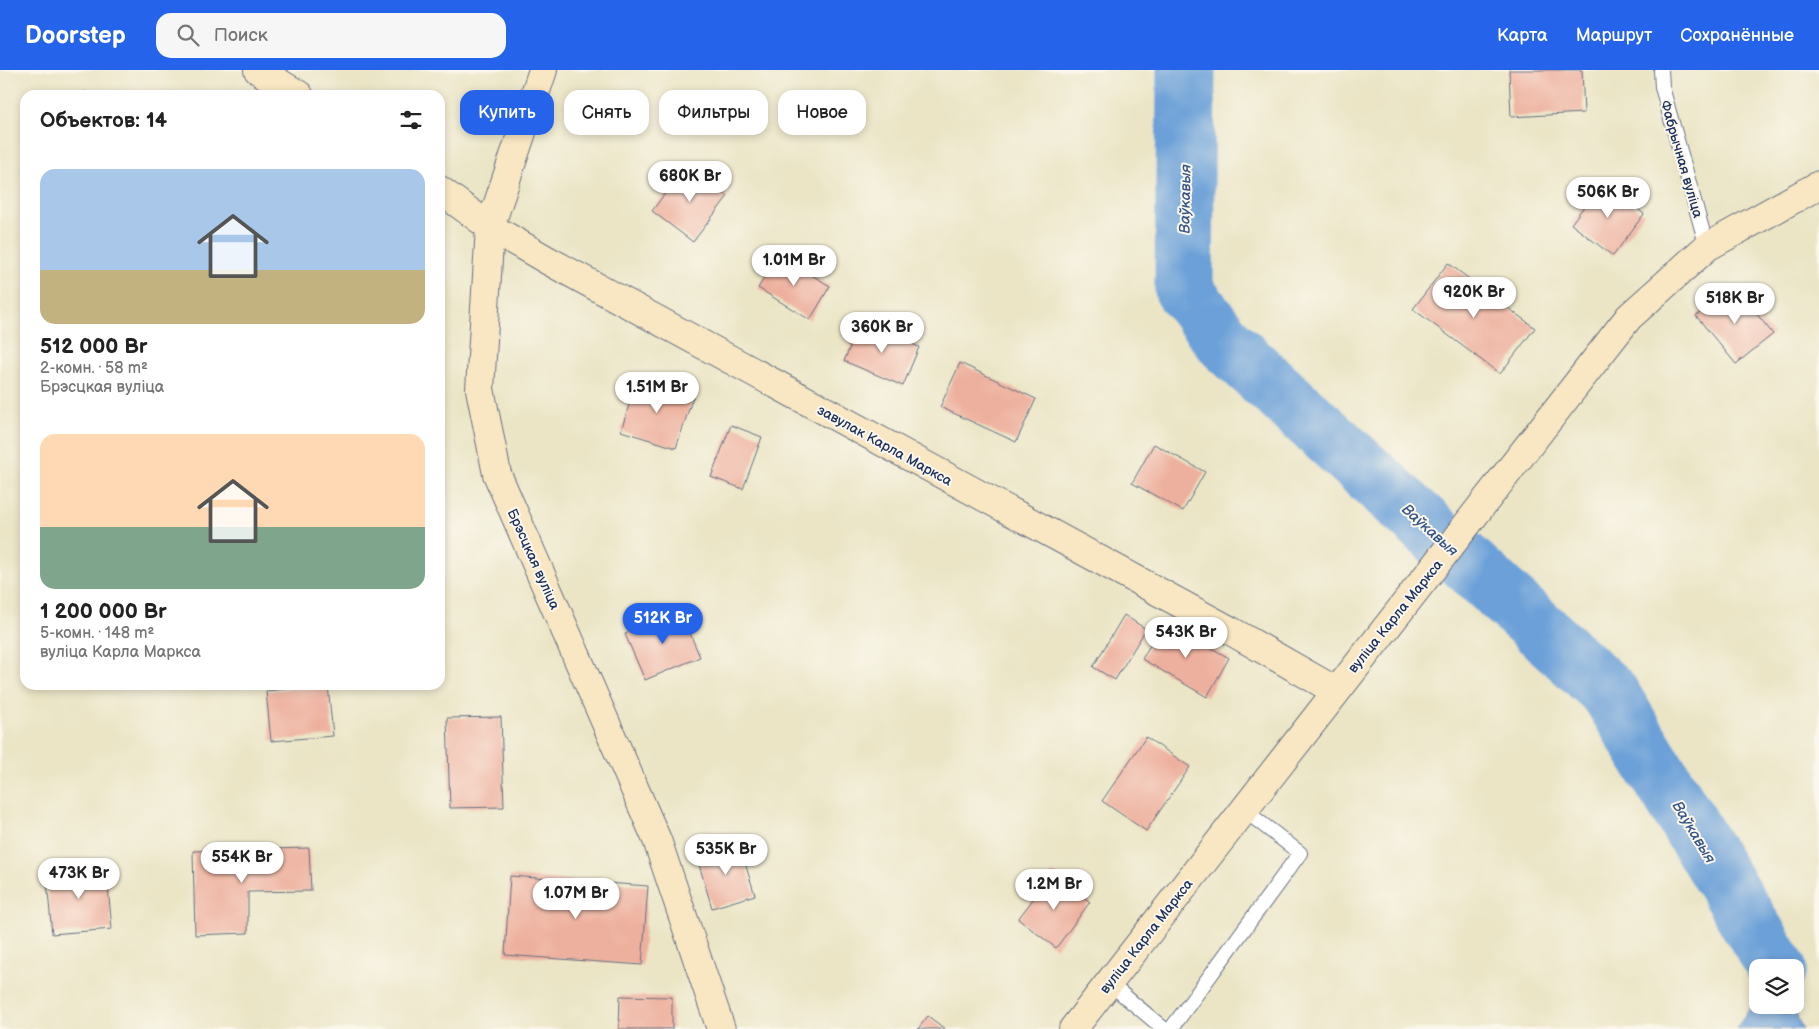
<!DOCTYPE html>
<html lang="ru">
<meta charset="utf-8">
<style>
body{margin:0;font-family:"Balsamiq Sans",sans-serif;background:#f6f6f6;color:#222;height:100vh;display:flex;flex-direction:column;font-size:19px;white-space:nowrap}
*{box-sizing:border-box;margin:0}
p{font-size:16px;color:#767676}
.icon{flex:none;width:28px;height:28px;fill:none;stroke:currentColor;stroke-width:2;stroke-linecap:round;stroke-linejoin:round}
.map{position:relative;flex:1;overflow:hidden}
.drawer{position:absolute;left:20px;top:20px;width:425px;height:600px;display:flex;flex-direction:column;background:#fff;border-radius:15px;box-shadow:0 2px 8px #0003}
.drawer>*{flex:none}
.hud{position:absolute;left:460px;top:20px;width:475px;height:45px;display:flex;gap:10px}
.controls{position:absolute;left:1749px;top:889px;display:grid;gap:10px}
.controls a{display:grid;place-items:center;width:55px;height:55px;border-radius:10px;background:#fff;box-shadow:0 2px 8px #0003;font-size:25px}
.price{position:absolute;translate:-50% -42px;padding:0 11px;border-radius:18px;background:#fff;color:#222;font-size:16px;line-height:32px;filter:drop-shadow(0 1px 2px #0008)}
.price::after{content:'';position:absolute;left:50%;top:30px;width:15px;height:11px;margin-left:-8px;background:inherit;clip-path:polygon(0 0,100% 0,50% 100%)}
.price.current{background:#2563eb;color:#fff}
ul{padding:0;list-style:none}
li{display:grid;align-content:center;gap:10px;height:265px;padding:0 20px}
li span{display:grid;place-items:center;height:155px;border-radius:15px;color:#555}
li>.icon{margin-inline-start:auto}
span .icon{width:90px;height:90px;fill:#fffc;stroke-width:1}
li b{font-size:21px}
h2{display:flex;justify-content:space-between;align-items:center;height:60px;padding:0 20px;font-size:21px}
.chip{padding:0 18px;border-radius:15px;background:#fff;box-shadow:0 2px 8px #0003;font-size:18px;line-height:45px}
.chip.current{background:#2563eb;color:#fff}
header{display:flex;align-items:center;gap:30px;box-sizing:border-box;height:70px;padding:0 25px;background:#2563eb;color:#fff}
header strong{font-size:24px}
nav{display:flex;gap:28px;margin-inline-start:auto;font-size:18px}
.search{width:350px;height:45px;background:#f6f6f6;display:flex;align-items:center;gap:12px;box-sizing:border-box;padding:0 18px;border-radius:15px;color:#767676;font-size:19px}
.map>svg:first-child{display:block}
</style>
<header>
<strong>Doorstep</strong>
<div class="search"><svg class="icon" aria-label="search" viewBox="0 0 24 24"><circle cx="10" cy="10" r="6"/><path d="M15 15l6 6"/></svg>Поиск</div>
<nav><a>Карта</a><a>Маршрут</a><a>Сохранённые</a></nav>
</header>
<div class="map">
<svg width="1819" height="959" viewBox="0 0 1819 959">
<rect width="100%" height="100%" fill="#fbf7ec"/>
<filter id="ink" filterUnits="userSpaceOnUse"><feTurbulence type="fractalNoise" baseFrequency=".02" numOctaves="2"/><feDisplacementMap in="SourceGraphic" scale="10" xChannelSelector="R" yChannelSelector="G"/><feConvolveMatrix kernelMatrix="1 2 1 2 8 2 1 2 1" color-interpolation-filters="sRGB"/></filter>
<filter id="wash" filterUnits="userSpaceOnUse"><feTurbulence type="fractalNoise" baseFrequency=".0096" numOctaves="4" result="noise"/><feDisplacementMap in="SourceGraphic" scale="20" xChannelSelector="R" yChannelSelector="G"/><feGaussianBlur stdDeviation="1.12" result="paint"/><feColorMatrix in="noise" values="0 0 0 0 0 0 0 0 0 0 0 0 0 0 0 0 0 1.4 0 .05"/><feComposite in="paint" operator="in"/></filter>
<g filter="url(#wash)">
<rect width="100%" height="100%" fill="#ebe5c6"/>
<path fill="#6ca0d8" stroke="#44689b" d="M1757 928 1758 935H1793L1802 959H1736Z"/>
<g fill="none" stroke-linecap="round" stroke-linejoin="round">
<path stroke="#6ca0d8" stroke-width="59" d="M1186 0 1184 220 1226 274 1609 622 1777 898"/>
</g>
<g id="blocks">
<path fill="#eeb09e" d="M1509 0H1582L1584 43 1511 47Z
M87 22V25H63V24Z
M686 95 728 126 693 172 652 141Z
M1602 112 1644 144 1613 186 1571 154Z
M778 185 830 216 810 250 758 218Z
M1448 193 1535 258 1500 304 1413 239Z
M1734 216 1773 264 1736 294 1696 246Z
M861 252 919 277 903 316 844 291Z
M960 293 1036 329 1016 372 940 337Z
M637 309 693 327 676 378 621 361Z
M731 355 762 367 743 419 711 407Z
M1154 374 1205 402 1183 441 1132 413Z
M680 540 700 587 645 610 625 564Z
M1124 545 1146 559 1115 610 1093 597Z
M1164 551 1229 588 1207 627 1142 589Z
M328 615 333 666 271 671 266 621Z
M501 647 504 737 450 738 447 648Z
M1146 667 1190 697 1146 761 1102 731Z
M739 774 755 825 712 838 697 788Z
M309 778 311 821 248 822V863L195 865 193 781Z
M106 796 112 859 52 864 46 801Z
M1053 803 1090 832 1056 878 1018 849Z
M510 806 648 816 642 895 505 885Z
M620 926 672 927V959H619Z
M928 946 945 959H918Z"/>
</g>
</g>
<g filter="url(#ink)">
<use href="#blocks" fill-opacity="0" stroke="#646f82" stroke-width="1"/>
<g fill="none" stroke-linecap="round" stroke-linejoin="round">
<defs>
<path id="lane" d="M1661 0 1662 17 1707 177
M1109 913 1164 959
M1171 959 1300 783 1244 740"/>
<path id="secondary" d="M258 0 299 25
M543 0 490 157 480 319 497 404 657 770 721 959
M440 120 490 157 547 190 1231 561 1336 621
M1073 959 1629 247 1707 177 1819 115"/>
</defs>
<use href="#lane" stroke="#646f82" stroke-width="16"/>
<use href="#secondary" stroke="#646f82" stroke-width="30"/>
<use href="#lane" stroke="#fff" stroke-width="14"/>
<use href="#secondary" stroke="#f9e7c3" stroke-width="28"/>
</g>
</g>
<g text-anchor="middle" stroke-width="4" stroke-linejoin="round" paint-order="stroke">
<g font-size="14" fill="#1b2f5e" stroke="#fbf7ec">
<text transform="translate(1682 89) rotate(74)" y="5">Фабрычная вуліца</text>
<text transform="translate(885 375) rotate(29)" y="5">завулак Карла Маркса</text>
<text transform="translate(534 489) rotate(66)" y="5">Брэсцкая вуліца</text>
<text transform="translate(1395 546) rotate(-51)" y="5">вуліца Карла Маркса</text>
<text transform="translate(1146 866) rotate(-52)" y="5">вуліца Карла Маркса</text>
</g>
<g font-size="15" font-style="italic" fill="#375789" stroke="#fbf7ec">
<text transform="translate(1185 129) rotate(-89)" y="5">Ваўкавыя</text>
<text transform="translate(1430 460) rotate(42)" y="5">Ваўкавыя</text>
<text transform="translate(1694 762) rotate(59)" y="5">Ваўкавыя</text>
</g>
</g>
</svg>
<div class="controls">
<a><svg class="icon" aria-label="layers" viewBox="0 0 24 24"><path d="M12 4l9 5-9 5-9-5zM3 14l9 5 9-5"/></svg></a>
</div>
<b class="price" style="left:690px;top:133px">680K Br</b>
<b class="price" style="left:1608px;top:149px">506K Br</b>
<b class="price" style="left:794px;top:217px">1.01M Br</b>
<b class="price" style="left:1474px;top:249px">920K Br</b>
<b class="price" style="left:1735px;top:255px">518K Br</b>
<b class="price" style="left:882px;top:284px">360K Br</b>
<b class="price" style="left:657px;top:344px">1.51M Br</b>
<b class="price current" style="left:663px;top:575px">512K Br</b>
<b class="price" style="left:1186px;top:589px">543K Br</b>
<b class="price" style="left:726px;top:806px">535K Br</b>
<b class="price" style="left:242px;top:814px">554K Br</b>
<b class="price" style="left:79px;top:830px">473K Br</b>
<b class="price" style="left:1054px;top:841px">1.2M Br</b>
<b class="price" style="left:576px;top:850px">1.07M Br</b>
<div class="hud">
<a class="chip current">Купить</a>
<a class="chip">Снять</a>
<a class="chip">Фильтры</a>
<a class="chip">Новое</a>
</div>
<section class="drawer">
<h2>Объектов: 14<svg class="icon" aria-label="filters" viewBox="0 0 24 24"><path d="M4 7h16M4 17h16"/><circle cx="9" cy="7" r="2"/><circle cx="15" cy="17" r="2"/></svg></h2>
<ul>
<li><span style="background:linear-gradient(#a9c7e8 65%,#c2b280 0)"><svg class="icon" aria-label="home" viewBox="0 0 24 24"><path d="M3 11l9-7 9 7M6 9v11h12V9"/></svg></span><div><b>512 000 Br</b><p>2-комн. · 58 m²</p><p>Брэсцкая вуліца</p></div></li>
<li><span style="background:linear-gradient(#ffd9b3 60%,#7fa58c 0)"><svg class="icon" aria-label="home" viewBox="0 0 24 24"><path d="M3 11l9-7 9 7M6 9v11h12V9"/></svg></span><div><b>1 200 000 Br</b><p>5-комн. · 148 m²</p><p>вуліца Карла Маркса</p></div></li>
</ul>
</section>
</div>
